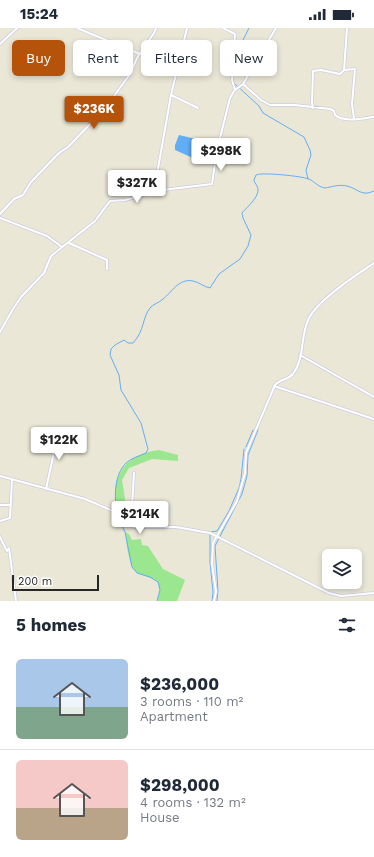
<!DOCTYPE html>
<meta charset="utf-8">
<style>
body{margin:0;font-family:"Work Sans",sans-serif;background:#f6f6f7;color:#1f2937;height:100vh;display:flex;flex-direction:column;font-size:15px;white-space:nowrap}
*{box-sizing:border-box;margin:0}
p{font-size:13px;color:#747a83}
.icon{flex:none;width:22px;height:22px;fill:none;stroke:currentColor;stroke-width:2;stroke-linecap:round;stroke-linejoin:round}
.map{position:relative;height:573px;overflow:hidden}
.panel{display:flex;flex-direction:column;background:#fff;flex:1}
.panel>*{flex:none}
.banner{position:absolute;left:12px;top:12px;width:350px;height:36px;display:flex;gap:8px}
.tools{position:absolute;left:322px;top:521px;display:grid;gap:8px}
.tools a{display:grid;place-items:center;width:40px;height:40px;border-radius:6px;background:#fff;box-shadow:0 2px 6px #0003;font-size:20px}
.scale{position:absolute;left:12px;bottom:10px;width:87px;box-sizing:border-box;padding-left:4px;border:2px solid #272727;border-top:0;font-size:11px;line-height:14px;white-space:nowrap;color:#272727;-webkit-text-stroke:3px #fff;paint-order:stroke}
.price{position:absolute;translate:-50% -34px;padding:0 9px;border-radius:4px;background:#fff;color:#222;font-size:13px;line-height:26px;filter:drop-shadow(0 1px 2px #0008)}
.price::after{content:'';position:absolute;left:50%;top:24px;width:12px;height:9px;margin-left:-6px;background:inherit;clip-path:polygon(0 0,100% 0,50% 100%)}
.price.on{background:#b45309;color:#fff}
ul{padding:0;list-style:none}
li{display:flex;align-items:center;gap:12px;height:100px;padding:0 16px}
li+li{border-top:1px solid #e0e1e3}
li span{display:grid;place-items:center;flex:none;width:112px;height:80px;border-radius:6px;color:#555}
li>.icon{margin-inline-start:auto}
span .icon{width:48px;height:48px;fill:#fffc;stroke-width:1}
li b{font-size:17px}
h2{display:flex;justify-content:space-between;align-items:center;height:48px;padding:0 16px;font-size:17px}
.tag{padding:0 14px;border-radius:6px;background:#fff;box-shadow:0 2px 6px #0003;font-size:14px;line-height:36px}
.tag.on{background:#b45309;color:#fff}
.status{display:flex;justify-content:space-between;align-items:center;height:28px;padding:0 20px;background:#fff;direction:ltr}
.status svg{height:11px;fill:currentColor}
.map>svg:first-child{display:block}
</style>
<div class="status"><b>15:24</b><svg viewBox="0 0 49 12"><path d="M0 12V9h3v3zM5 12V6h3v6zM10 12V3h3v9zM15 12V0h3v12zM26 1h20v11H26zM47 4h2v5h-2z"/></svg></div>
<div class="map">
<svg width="374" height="573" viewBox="0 0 374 573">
<rect width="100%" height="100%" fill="#ebe7d7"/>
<path fill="#9ae78f" d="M159 422 178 427V433L152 431 129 440 122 452 125 471 124 484 116 481C111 447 125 426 159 422Z
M125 504 129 506 132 512 141 511 142 517 148 518 163 541 185 552 177 573H157L160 562 158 554C151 549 145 549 138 545 128 540 127 515 125 504Z"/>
<path fill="#62aef6" d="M179 107 196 111 193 121 195 127 193 130 175 122V117Z"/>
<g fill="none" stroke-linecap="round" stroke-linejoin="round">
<path stroke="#62aef6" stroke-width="1" d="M233 46 240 31 242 14 249 0
M233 51 234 55 259 78 263 85 304 109 310 122 311 127 306 142 308 151
M246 419 253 402
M117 484C114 469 114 447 126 435 131 430 140 428 146 425L148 421 141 395 121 362 119 347 110 327 111 321 115 317 124 312 128 315H133C145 302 142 290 150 280 153 276 159 275 163 271 172 264 179 250 193 253 199 254 204 259 210 260L219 246 240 231 248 218 251 207 243 190 242 185C247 179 262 167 257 158 256 156 254 154 254 152L256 147C262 144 301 148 309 151 314 153 318 159 325 160 331 159 340 156 347 158 359 161 361 169 374 163
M117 487 125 504 132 539 137 545 150 549 158 554 160 562 157 573
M211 504 217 503 229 483 239 460 241 451 244 421
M210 506V534L213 564 212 573
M217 573 218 563 215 518 242 466 247 448 248 427 258 402"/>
<defs>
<path id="street" d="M77 0 140 26
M223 0 235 6 232 52 235 62
M347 0 344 42 355 41 352 76 354 91
M0 16 17 0
M243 56 276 0
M171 67 198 80
M313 80 312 75 313 43 321 42 340 46 344 42
M154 163 212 156 217 122 230 70 234 63 243 56 261 72 270 77H295L330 81 334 83 335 87C344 95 363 90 374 89
M0 186 14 171 23 167 31 154 59 125 68 119 92 94 100 91 113 80 114 68 130 46 137 30 154 5 156 0
M0 190 47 208 62 219
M69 215 107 232V241
M0 304 13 281 21 269 44 245 51 228 95 193 110 173 125 172 151 165 154 163 171 67 187 0
M300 327 374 369
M274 358 374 391
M134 445 131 494 133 499H176L210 505 329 565 341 568 374 565
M0 448 85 471 113 483 131 496
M46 461 53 429 56 404
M0 477H11
M0 493 10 490 12 452
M0 509 7 523 9 520 16 573
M214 573 216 564 212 536 213 515 237 473 245 445 246 425 249 418 275 357C280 351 288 352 293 346 305 330 300 307 309 290 319 271 355 248 374 235"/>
</defs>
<use href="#street" stroke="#cdcde2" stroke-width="3.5"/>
<use href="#street" stroke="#fff" stroke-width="2"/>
</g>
</svg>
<div class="tools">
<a><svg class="icon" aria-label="layers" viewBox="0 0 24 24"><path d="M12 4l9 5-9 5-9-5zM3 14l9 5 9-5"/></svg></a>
</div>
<div class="scale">200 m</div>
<b class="price on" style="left:94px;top:102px">$236K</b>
<b class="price" style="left:221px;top:144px">$298K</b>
<b class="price" style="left:137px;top:176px">$327K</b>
<b class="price" style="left:59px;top:433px">$122K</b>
<b class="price" style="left:140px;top:507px">$214K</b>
<div class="banner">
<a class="tag on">Buy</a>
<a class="tag">Rent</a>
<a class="tag">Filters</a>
<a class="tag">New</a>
</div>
</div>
<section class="panel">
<h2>5 homes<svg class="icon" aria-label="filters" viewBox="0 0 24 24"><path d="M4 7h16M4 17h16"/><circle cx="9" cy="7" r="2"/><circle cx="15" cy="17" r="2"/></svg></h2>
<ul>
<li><span style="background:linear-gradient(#a9c7e8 60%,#7fa58c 0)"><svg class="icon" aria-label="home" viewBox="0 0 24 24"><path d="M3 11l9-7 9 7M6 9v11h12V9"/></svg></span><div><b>$236,000</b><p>3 rooms · 110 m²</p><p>Apartment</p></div></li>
<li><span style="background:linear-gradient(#f6c9c9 60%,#b9a48a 0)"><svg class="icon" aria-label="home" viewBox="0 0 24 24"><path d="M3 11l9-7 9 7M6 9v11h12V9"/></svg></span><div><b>$298,000</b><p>4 rooms · 132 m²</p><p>House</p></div></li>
</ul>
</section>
